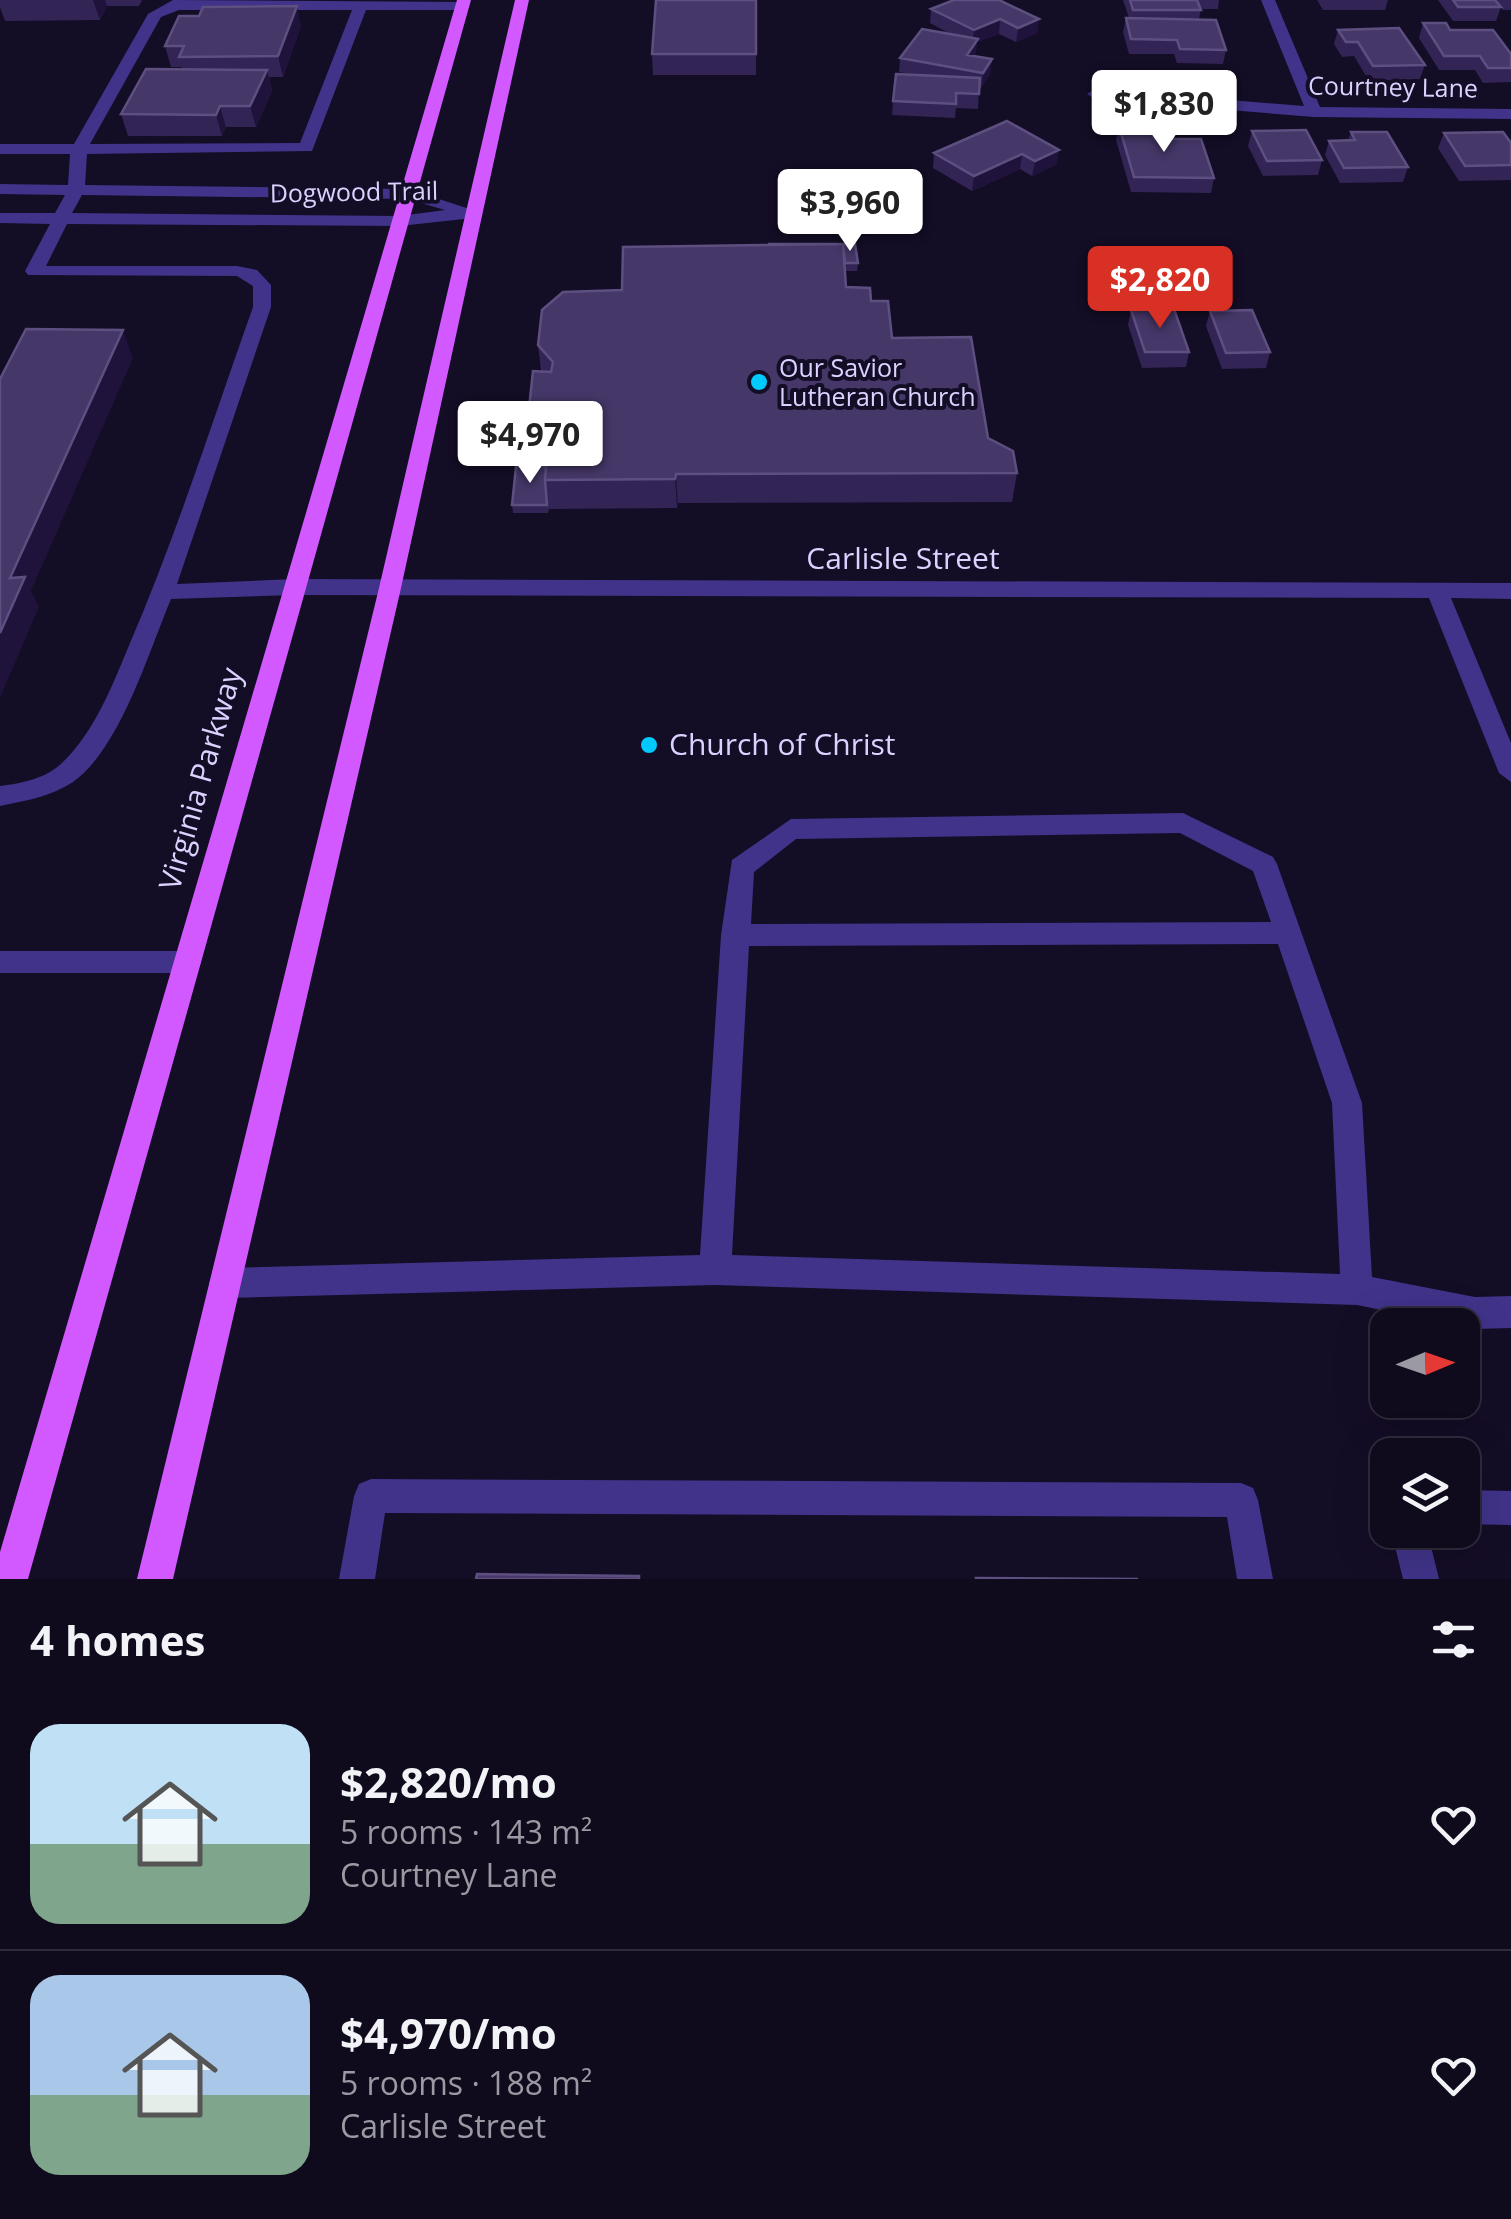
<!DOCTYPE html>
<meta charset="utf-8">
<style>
body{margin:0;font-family:"Open Sans",sans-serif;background:#181325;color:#f1f3f6;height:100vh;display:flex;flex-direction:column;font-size:38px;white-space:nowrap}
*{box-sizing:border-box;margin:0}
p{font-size:32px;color:#9b9aa3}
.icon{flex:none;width:55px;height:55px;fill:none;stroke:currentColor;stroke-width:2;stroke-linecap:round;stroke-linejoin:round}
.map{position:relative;height:1579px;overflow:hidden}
.drawer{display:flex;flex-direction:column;background:#0f0a1c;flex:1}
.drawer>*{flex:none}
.needle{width:65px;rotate:88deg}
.tools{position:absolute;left:1370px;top:1308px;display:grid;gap:20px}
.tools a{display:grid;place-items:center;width:110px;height:110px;border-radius:20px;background:#0f0a1c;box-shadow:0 10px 40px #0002,0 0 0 2px #2f2b3b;font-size:50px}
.price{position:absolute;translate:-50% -85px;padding:0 22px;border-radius:10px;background:#fff;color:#222;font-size:32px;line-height:65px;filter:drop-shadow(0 2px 5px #0008)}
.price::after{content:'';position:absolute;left:50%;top:60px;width:30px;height:22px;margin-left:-15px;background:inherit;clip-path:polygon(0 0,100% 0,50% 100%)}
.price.on{background:#d93025;color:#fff}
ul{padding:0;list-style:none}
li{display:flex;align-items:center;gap:30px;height:250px;padding:0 30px}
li+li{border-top:2px solid #2f2b3b}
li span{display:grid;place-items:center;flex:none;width:280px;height:200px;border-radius:30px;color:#555}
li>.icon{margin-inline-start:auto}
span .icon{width:120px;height:120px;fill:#fffc;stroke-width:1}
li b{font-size:42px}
h2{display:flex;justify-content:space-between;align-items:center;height:120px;padding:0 30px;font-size:42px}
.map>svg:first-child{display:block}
</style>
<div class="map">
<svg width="1511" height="1579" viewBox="0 0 1511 1579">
<rect width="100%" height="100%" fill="#140d26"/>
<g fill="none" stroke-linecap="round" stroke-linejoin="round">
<path fill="#403389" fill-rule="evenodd" d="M173 0 462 2 469 6 462 10H366L312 151 87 154 85 185 408 189 482 213 473 218 400 226 67 224 46 266H237L257 270 271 285V307L177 584 295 579 1511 583V599L1451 598 1511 743V782L1499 773 1429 598 295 595 171 599C149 651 120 749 73 782 52 796 25 801 0 806V786C22 783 46 779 63 762 95 731 113 684 130 643 177 534 213 419 253 307V286L237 276 28 275 25 271 50 224 0 223V213H55L65 195 0 194V184L68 185 70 154H0V144H74L148 14ZM179 10H352L300 143 90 144 161 17ZM82 195 407 199 445 210 400 216 72 213Z
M1261 0H1275L1320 107 1511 109V119L1314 117 1095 99 1087 94 1095 89 1304 106Z
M1183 813 1273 857 1277 864 1362 1103 1372 1277 1475 1297 1511 1296V1328L1475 1329 1357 1305 715 1285 225 1298 214 1294 209 1283 214 1272 225 1268 700 1255 721 935 732 860 791 819ZM1180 833 1253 871 1271 922 751 924 754 872 796 839ZM1278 944 1332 1103 1340 1274 732 1255 749 946Z
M0 951H187L197 954 201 962 197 970 187 973H0Z
M371 1479 1241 1483 1253 1488 1258 1500 1273 1579H1237L1227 1517 385 1513 375 1579H339L354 1496 359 1484Z
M1462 1490 1511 1491V1525L1462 1524Z
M1391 1530H1427L1439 1579H1403Z"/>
<path fill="#d259ff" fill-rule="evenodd" d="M457 0H471L28 1579H0V1552Z
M515 0H529L401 588 173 1579H137L379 588Z"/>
</g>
<path fill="#332456" d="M0 0H142L139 6H107L100 20 5 21 0 7Z
M756 0V75H653L652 54Z
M1123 0H1219L1218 9H1201L1199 19 1226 50 1223 64 1177 63 1174 54H1129L1123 32 1126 18H1129Z
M1317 0H1388L1385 10H1323Z
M1438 0H1511V10H1503L1501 7 1496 21H1453Z
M931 9 1039 19 1037 33 1016 42 999 34 977 42 974 56 992 59 990 74 981 88 979 87 978 109 956 108 955 118 892 115 893 101 911 74 899 72 900 58 952 35 930 23Z
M1423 23 1450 30 1511 54V82L1483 83 1475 70H1439L1419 38Z
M301 26 283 77H269L272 91 256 127H226L222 136H128L121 114 182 69V67H171L165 46Z
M1338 30 1425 65 1420 79 1369 81 1354 56 1342 57 1334 44Z
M1007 121 1057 164 1032 176 1020 169 972 191 933 168 934 153Z
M1119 126 1155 139 1214 178 1211 193 1131 192 1116 140Z
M1252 131 1322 160 1318 175 1263 176 1248 146Z
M1351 132 1408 167 1403 182 1340 183 1325 155 1329 141 1348 140Z
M1444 133 1511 143V180L1459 181 1438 148Z
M623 247 858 263 857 271H845L846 287 871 301 892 338 988 438 1017 473 1012 502 678 503 677 508 549 509 548 513H513L512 505 528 466 525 445 541 371 538 345 622 290Z
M1131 310 1189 352 1186 367 1142 368 1128 325Z
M1210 311 1270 352 1266 368 1222 369 1206 326Z"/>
<path fill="#1f133b" d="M93 0H105L107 6 100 20Z
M297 6 301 26 283 77 278 56Z
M1000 19 999 34 977 42 976 54 965 69 967 55 972 45 974 30Z
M1039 19 1037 33 1016 42 1018 28Z
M992 59 990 74 981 88 983 73Z
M267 70 272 91 256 127 250 106Z
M220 106 226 127 222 136 216 115Z
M1059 150 1057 164 1032 176 1035 161Z
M1022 154 1020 169 972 191 974 176Z
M123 330 133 358 31 591 39 607 0 698V633L10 578Z
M676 474 678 503 677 508 675 479Z"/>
<path fill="#453768" stroke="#5d4f80" stroke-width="2.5" d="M656 0H756V54H652Z
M954 0H999L1039 19 1018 28 1000 19 974 30 931 9Z
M1130 0H1197L1201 10H1133Z
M1453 0H1495L1501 7H1458Z
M297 6 278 56 179 57 184 46H165L179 16H199L203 7Z
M1126 18 1216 20 1226 50 1180 49 1177 40 1131 39Z
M1423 23H1446L1450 30H1493L1511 54V68H1488L1480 56H1444Z
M1399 28 1425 65 1373 66 1358 42H1346L1338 30Z
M922 29 978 39 967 55 992 59 983 73 900 58Z
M146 69 267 70 250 106H220L216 115 121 114Z
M896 74 980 78 979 94 956 93V104L893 101Z
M1007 121 1059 150 1035 161 1022 154 974 176 934 153Z
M1119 126H1151L1155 139H1201L1214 178 1134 177Z
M1306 130 1322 160 1267 161 1252 131Z
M1351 132H1387L1408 167 1344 168 1329 141 1355 140Z
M1503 132 1511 143V165L1465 166 1444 133Z
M768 244H855L858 263H845L843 244Z
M843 244 846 287 870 288 871 301H888L892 338 971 337 988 438 1013 451 1017 473 676 474 675 479 545 480 548 445H525L533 371 551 372 553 362 538 345 542 310 563 292 622 290 623 247Z
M1174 309 1189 352H1145L1131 310Z
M1252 310 1270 352 1226 353 1210 311Z
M26 329 123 330 10 578 25 577 0 633V379Z
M546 466 545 480 547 505H512L516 467Z
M477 1574 639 1576V1579H476Z
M976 1578 1138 1579H976Z"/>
<g fill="#00c9fd" stroke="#140d26" stroke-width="4">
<circle cx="759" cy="382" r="10"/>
<circle cx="649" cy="745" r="10"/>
</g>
<g text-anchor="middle" stroke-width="8" stroke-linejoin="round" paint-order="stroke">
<g font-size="25" fill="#dcd2ff" stroke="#140d26">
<text transform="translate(1393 87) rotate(1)" y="9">Courtney Lane</text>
<text transform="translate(354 192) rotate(-1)" y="9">Dogwood Trail</text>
</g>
<g font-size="25" fill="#dcd2ff" stroke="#140d26" text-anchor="start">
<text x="779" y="377">Our Savior<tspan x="779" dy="29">Lutheran Church</tspan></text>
</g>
<g font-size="30" fill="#dcd2ff" stroke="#140d26">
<text x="903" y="569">Carlisle Street</text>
<text transform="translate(201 779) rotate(-74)" y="10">Virginia Parkway</text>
</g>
<g font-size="30" fill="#dcd2ff" stroke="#140d26" text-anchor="start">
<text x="669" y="755">Church of Christ</text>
</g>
</g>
</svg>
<div class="tools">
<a><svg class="needle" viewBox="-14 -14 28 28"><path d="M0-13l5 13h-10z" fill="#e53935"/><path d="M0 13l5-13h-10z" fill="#9b9aa3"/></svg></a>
<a><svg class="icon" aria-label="layers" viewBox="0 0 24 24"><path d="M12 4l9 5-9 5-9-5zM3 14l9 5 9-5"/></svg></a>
</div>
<b class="price" style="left:1164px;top:155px">$1,830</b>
<b class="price" style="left:850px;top:254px">$3,960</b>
<b class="price on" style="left:1160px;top:331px">$2,820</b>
<b class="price" style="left:530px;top:486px">$4,970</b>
</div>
<section class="drawer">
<h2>4 homes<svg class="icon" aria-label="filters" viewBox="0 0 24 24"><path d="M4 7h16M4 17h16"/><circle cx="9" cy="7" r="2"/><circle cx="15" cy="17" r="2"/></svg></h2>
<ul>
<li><span style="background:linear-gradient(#bfe0f5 60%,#7fa58c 0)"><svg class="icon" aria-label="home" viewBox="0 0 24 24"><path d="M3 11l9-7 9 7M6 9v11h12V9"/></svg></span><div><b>$2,820/mo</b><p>5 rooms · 143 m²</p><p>Courtney Lane</p></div><svg class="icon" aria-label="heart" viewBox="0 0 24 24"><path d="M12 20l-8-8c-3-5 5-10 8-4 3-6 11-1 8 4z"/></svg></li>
<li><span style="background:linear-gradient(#a9c7e8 60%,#7fa58c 0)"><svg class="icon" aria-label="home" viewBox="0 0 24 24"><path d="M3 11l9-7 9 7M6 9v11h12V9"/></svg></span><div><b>$4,970/mo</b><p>5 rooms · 188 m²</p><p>Carlisle Street</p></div><svg class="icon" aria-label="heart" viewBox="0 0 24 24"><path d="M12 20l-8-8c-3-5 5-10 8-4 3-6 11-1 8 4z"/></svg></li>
</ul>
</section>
